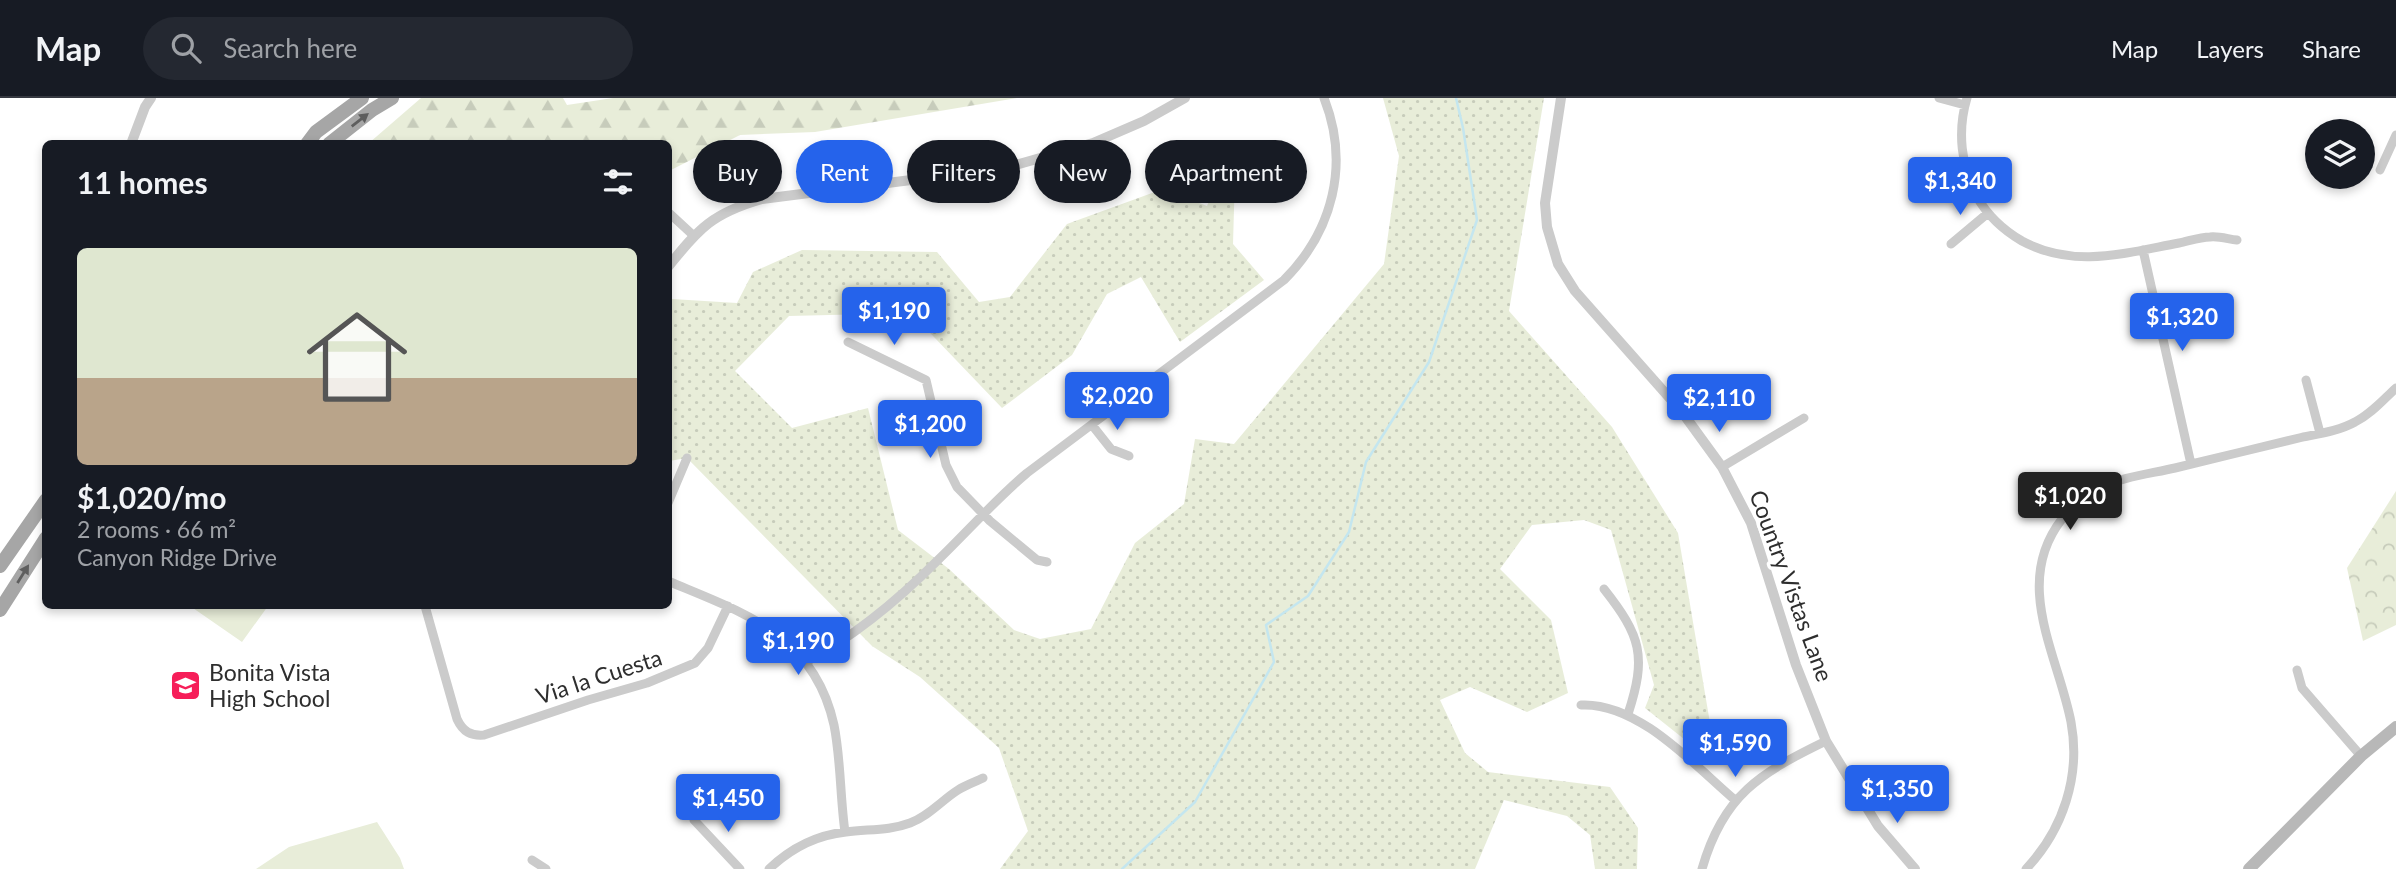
<!DOCTYPE html>
<meta charset="utf-8">
<style>
body{margin:0;font-family:Lato,sans-serif;background:#242831;color:#f1f3f6;height:100vh;display:flex;flex-direction:column;font-size:26px;white-space:nowrap}
*{box-sizing:border-box;margin:0}
p{font-size:23px;color:#9ea1a6}
.icon{flex:none;width:38px;height:38px;fill:none;stroke:currentColor;stroke-width:2;stroke-linecap:round;stroke-linejoin:round}
.map{position:relative;flex:1;overflow:hidden}
.side{position:absolute;left:42px;top:42px;width:630px;height:469px;display:flex;flex-direction:column;background:#171b24;border-radius:10px;box-shadow:0 4px 10px #0003}
.side>*{flex:none}
.top-card{position:absolute;left:693px;top:42px;width:665px;height:63px;display:flex;gap:14px}
.tools{position:absolute;left:2305px;top:21px;display:grid;gap:14px}
.tools a{display:grid;place-items:center;width:70px;height:70px;border-radius:50%;background:#171b24;box-shadow:0 4px 10px #0003;font-size:35px}
.price{position:absolute;translate:-50% -60px;padding:0 16px;border-radius:7px;background:#2563eb;color:#fff;font-size:23px;line-height:46px;filter:drop-shadow(0 2px 4px #0008)}
.price::after{content:'';position:absolute;left:50%;top:42px;width:21px;height:16px;margin-left:-10px;background:inherit;clip-path:polygon(0 0,100% 0,50% 100%)}
.price.current{background:#222;color:#fff}
ul{padding:0;list-style:none}
li{display:grid;align-content:center;gap:14px;height:371px;padding:0 35px}
li span{display:grid;place-items:center;height:217px;border-radius:10px;color:#555}
li>.icon{margin-inline-start:auto}
span .icon{width:126px;height:126px;fill:#fffc;stroke-width:1}
li b{font-size:30px}
h2{display:flex;justify-content:space-between;align-items:center;height:84px;padding:0 35px;font-size:30px}
.tag{padding:0 24px;border-radius:32px;background:#171b24;box-shadow:0 4px 10px #0003;font-size:24px;line-height:63px}
.tag.current{background:#2563eb;color:#fff}
header{display:flex;align-items:center;gap:42px;box-sizing:border-box;height:98px;padding:0 35px;background:#171b24;border-bottom:2px solid #363941}
header strong{font-size:33px}
nav{display:flex;gap:38px;margin-inline-start:auto;font-size:24px}
.search{width:490px;height:63px;background:#242831;display:flex;align-items:center;gap:18px;box-sizing:border-box;padding:0 24px;border-radius:38px;color:#9ea1a6;font-size:26px}
.map>svg:first-child{display:block}
</style>
<header>
<strong>Map</strong>
<div class="search"><svg class="icon" aria-label="search" viewBox="0 0 24 24"><circle cx="10" cy="10" r="6"/><path d="M15 15l6 6"/></svg>Search here</div>
<nav><a>Map</a><a>Layers</a><a>Share</a></nav>
</header>
<div class="map">
<svg width="2396" height="771" viewBox="0 0 2396 771">
<defs>
<pattern id="grass-dots" width="8" height="8" patternUnits="userSpaceOnUse" patternTransform="scale(1.75)"><rect width="8" height="8" fill="#e8edd9"/><path d="M2 2h.1M6 6h.1" fill="none" stroke="#c7ccbb" stroke-width="1.8" stroke-linecap="round"/></pattern>
<pattern id="forest-firs" width="22" height="20" patternUnits="userSpaceOnUse" patternTransform="scale(1.75)"><rect width="22" height="20" fill="#e8edd9"/><path d="M5 1l3.5 6h-7zM16 11l3.5 6h-7z" fill="#c7ccbb"/></pattern>
<pattern id="park-crowns" width="20" height="18" patternUnits="userSpaceOnUse" patternTransform="scale(1.75)"><rect width="20" height="18" fill="#e8edd9"/><path d="M2 6a3 3 0 1 1 6 0M12 15a3 3 0 1 1 6 0" fill="none" stroke="#c7ccbb"/></pattern>
</defs>
<rect width="100%" height="100%" fill="#fff"/>
<path fill="url(#grass-dots)" d="M1383 0H1544L1509 213 1612 329 1678 435 1711 631 1689 645 1645 610 1654 587 1611 432 1584 422 1532 427 1500 471 1551 522 1568 595 1527 614 1470 589 1440 602 1465 655 1488 674 1610 689 1638 730 1637 771H1595L1590 737 1567 718 1504 702 1475 771H1000L1028 733 999 650 920 579 872 548 687 360 669 363 668 203 672 201 737 205 753 174 802 152 937 154 979 204 1010 199 1067 126 1163 91 1207 108 1220 75 1235 76 1233 146 1264 182 1180 244 1141 179 1107 196 1072 257 1002 310 911 215 789 218 735 273 792 330 868 310 898 432 949 471 1014 532 1040 541 1091 531 1135 445 1184 406 1195 341 1234 346 1384 166 1399 58Z"/>
<path fill="url(#forest-firs)" d="M421 0H563L567 7 613 0H1017L815 34 740 37 669 73 668 46 369 45Z"/>
<path fill="url(#park-crowns)" d="M2396 393V527L2363 543 2347 470Z"/>
<path fill="#e8edd9" d="M190 508H268L242 544Z
M377 724 400 760 404 771H256L289 749Z"/>
<g fill="none" stroke-linecap="round" stroke-linejoin="round">
<path stroke="#c4e6ef" stroke-width="2.5" d="M1122 771 1195 704 1274 564 1266 527 1308 498 1349 434 1366 364 1429 264 1477 122 1463 30 1456 0"/>
<path stroke="#cbcbcb" stroke-width="9" d="M1939 0 1965 7
M1967 0C1957 33 1961 68 1977 99 1988 118 2003 132 2022 143 2074 171 2125 155 2179 145 2189 143 2200 139 2210 139 2219 138 2228 141 2237 142
M2380 72 2396 37
M668 114 694 138
M1951 146 1988 115
M2143 152 2191 366
M848 244 926 282 946 367 957 389 990 423 1037 462 1047 464
M2306 282 2320 335
M1092 327 1111 351 1129 358
M1722 369 1804 320
M668 405 687 360
M668 483C744 515 814 536 834 627 841 662 840 699 845 734
M1604 491C1641 538 1647 558 1628 616
M425 508 457 621C463 634 471 638 484 637L588 602 647 585 695 565 708 550 728 508
M806 564C855 538 899 501 938 462 968 433 995 402 1027 375L1284 182C1333 133 1350 66 1324 0
M2297 572 2302 590 2361 658
M1581 607C1638 604 1694 667 1735 702
M694 722 740 771
M532 762 546 771
M769 771C790 751 817 737 846 734 867 731 889 733 910 725 929 718 942 702 958 692 966 687 975 684 983 680
M1702 771C1723 697 1760 675 1826 643
M2026 771C2063 732 2081 678 2071 624 2058 557 2012 485 2062 421 2071 409 2084 398 2098 391 2121 379 2149 376 2175 370 2216 360 2258 350 2299 340 2317 336 2339 333 2355 324 2371 316 2383 302 2396 290"/>
<path stroke="#cbcbcb" stroke-width="10" d="M1561 0 1545 105 1547 129 1558 166 1575 193 1682 314 1722 369 1751 425 1796 567 1826 643 1878 728 1915 771
M131 46 145 9 151 0
M668 169C699 130 713 115 762 101L1005 70 1093 45 1144 23 1185 0"/>
<path stroke="#b8b8b8" stroke-width="12" d="M2249 771 2361 658 2396 629"/>
<path stroke="#a6a6a6" stroke-width="14" d="M307 46 316 34 362 0
M329 46 372 12 392 0
M0 468 46 402
M0 512 46 440"/>
</g>
<defs><path id="oneway-solid" d="M-6-.8H1V-3.2L6.5 0L1 3.2V.8H-6Z" transform="scale(1.75)"/></defs>
<g fill="#5e5e5e">
<use href="#oneway-solid" transform="translate(360 22) rotate(-38)"/>
<use href="#oneway-solid" transform="translate(23 476) rotate(-58)"/>
</g>
<defs>
<symbol id="school-square" viewBox="-11 -11 22 22"><rect x="-9" y="-9" width="18" height="18" rx="4" fill="#f61e59" stroke="#fff"/><path d="M0-5L7-2L0 1L-7-2ZM-4 1L0 2.5L4 1V4Q0 6-4 4Z" fill="#fff"/></symbol>
</defs>
<g fill-rule="evenodd">
<use href="#school-square" x="168" y="570" width="35" height="35"/>
</g>
<g text-anchor="middle" stroke-width="7" stroke-linejoin="round" paint-order="stroke">
<g font-size="23" fill="#2e2e2e" stroke="#fff">
<text transform="translate(1791 488) rotate(70)" y="8">Country Vistas Lane</text>
<text transform="translate(599 579) rotate(-18)" y="8">Via la Cuesta</text>
</g>
<g font-size="23" fill="#2e2e2e" stroke="#fff" text-anchor="start">
<text x="209" y="583">Bonita Vista<tspan x="209" dy="26">High School</tspan></text>
</g>
</g>
</svg>
<div class="tools">
<a><svg class="icon" aria-label="layers" viewBox="0 0 24 24"><path d="M12 4l9 5-9 5-9-5zM3 14l9 5 9-5"/></svg></a>
</div>
<b class="price" style="left:1960px;top:119px">$1,340</b>
<b class="price" style="left:894px;top:249px">$1,190</b>
<b class="price" style="left:2182px;top:255px">$1,320</b>
<b class="price" style="left:1117px;top:334px">$2,020</b>
<b class="price" style="left:1719px;top:336px">$2,110</b>
<b class="price" style="left:930px;top:362px">$1,200</b>
<b class="price current" style="left:2070px;top:434px">$1,020</b>
<b class="price" style="left:798px;top:579px">$1,190</b>
<b class="price" style="left:1735px;top:681px">$1,590</b>
<b class="price" style="left:1897px;top:727px">$1,350</b>
<b class="price" style="left:728px;top:736px">$1,450</b>
<div class="top-card">
<a class="tag">Buy</a>
<a class="tag current">Rent</a>
<a class="tag">Filters</a>
<a class="tag">New</a>
<a class="tag">Apartment</a>
</div>
<section class="side">
<h2>11 homes<svg class="icon" aria-label="filters" viewBox="0 0 24 24"><path d="M4 7h16M4 17h16"/><circle cx="9" cy="7" r="2"/><circle cx="15" cy="17" r="2"/></svg></h2>
<ul>
<li><span style="background:linear-gradient(#dfe7d0 60%,#b9a48a 0)"><svg class="icon" aria-label="home" viewBox="0 0 24 24"><path d="M3 11l9-7 9 7M6 9v11h12V9"/></svg></span><div><b>$1,020/mo</b><p>2 rooms · 66 m²</p><p>Canyon Ridge Drive</p></div></li>
</ul>
</section>
</div>
